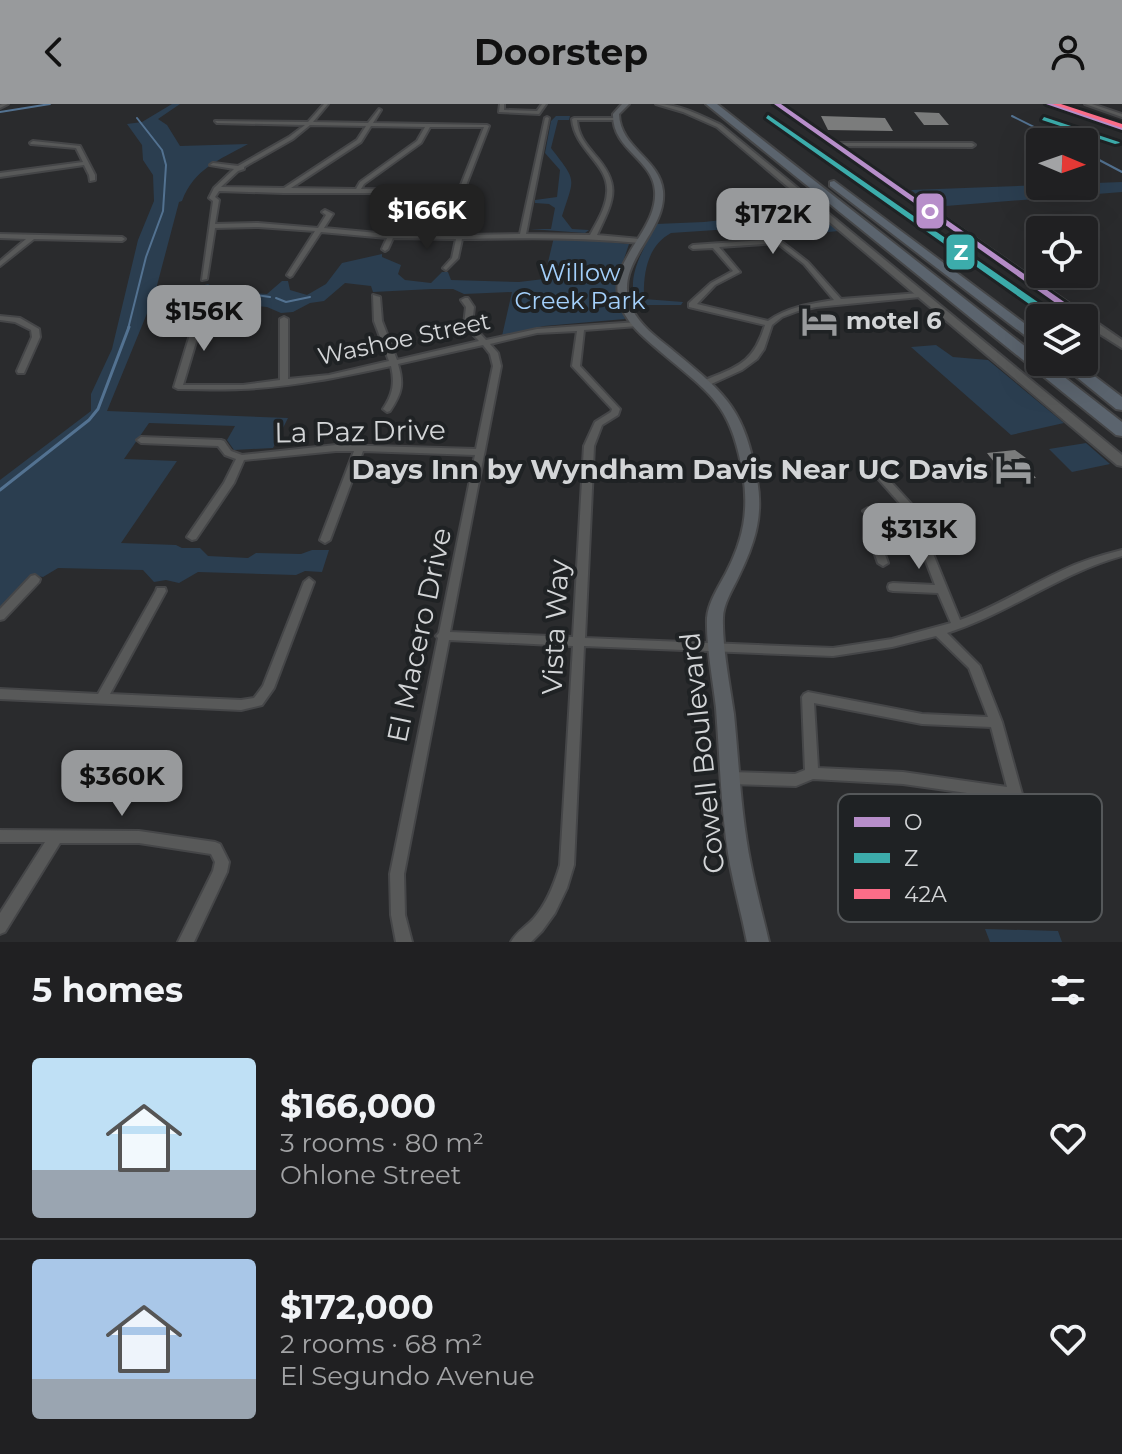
<!DOCTYPE html>
<meta charset="utf-8">
<style>
body{margin:0;font-family:Montserrat,sans-serif;background:#2d2d2f;color:#f1f3f6;height:100vh;display:flex;flex-direction:column;font-size:30px;white-space:nowrap}
*{box-sizing:border-box;margin:0}
p{font-size:26px;color:#a2a3a5}
.icon{flex:none;width:44px;height:44px;fill:none;stroke:currentColor;stroke-width:2;stroke-linecap:round;stroke-linejoin:round}
.map{position:relative;height:838px;overflow:hidden}
.drawer{display:flex;flex-direction:column;background:#202022;flex:1}
.drawer>*{flex:none}
.needle{width:52px;rotate:92deg}
.tools{position:absolute;left:1026px;top:24px;display:grid;gap:16px}
.tools a{display:grid;place-items:center;width:72px;height:72px;border-radius:8px;background:#202022;box-shadow:0 8px 32px #0002,0 0 0 2px #3d3e40;font-size:40px}
.price{position:absolute;translate:-50% -68px;padding:0 18px;border-radius:16px;background:#989a9c;color:#111;font-size:26px;line-height:52px;filter:drop-shadow(0 2px 4px #0008)}
.price::after{content:'';position:absolute;left:50%;top:48px;width:24px;height:18px;margin-left:-12px;background:inherit;clip-path:polygon(0 0,100% 0,50% 100%)}
.price.active{background:#222;color:#fff}
ul{padding:0;list-style:none}
li{display:flex;align-items:center;gap:24px;height:200px;padding:0 32px}
li+li{border-top:2px solid #3d3e40}
li span{display:grid;place-items:center;flex:none;width:224px;height:160px;border-radius:8px;color:#555}
li>.icon{margin-inline-start:auto}
span .icon{width:96px;height:96px;fill:#fffc;stroke-width:1}
li b{font-size:34px}
h2{display:flex;justify-content:space-between;align-items:center;height:96px;padding:0 32px;font-size:34px}
header{display:flex;justify-content:space-between;align-items:center;height:104px;padding:0 32px;background:#989a9c;color:#111;font-size:36px;font-weight:700}
.map>svg:first-child{display:block}
</style>
<header><svg class="icon" aria-label="back" viewBox="0 0 24 24"><path d="M15 5l-7 7 7 7"/></svg>Doorstep<svg class="icon" aria-label="person" viewBox="0 0 24 24"><circle cx="12" cy="8" r="4"/><path d="M4 21q1-7 8-7t8 7"/></svg></header>
<div class="map">
<svg width="1122" height="838" viewBox="0 0 1122 838">
<rect width="100%" height="100%" fill="#2a2b2d"/>
<path fill="#2b3e50" d="M172 0H180L158 15 167 21 180 42 248 40C219 56 194 65 182 97L179 98 155 189 188 186 208 180 214 184 243 181 254 189 267 190 282 177H288L290 186 307 191 326 180 342 159 382 150V153L401 161 398 170 405 176 431 179 442 168H448L451 176 519 178 544 175 554 133 629 140 617 176 625 215 544 222 502 232 512 188 464 190 453 185H432L373 188 371 182 345 179 324 197 310 199 293 208 281 209 267 203 236 200 193 206 148 207 107 307 288 314 273 344 234 346 227 336 235 322 149 319 124 355 177 357 121 439 176 441 182 444H200L208 452 248 454 256 449 301 450 312 446H329L322 468 305 467 296 471 198 468 179 479 166 476 154 478 143 466 58 464 43 473 31 471 0 508V376L91 307V290L112 245 138 136 154 97 153 71 143 56 142 41 127 20 142 18Z
M556 12H570L569 16H558L551 44C577 78 575 72 562 112L572 125 589 126 585 129 530 125H551L555 104 549 100 535 99V96L557 93 560 66 545 49 551 17Z
M1122 78V88L933 103 911 86Z
M814 106 838 127 810 130 775 122 671 129C647 142 643 170 644 195L683 198 681 201H638C623 174 645 144 656 120L704 118Z
M936 241 953 253 988 256 1064 319 1011 331 911 243Z
M1086 339 1110 360 1072 368 1049 345Z
M985 825 1058 827 1062 838H990Z"/>
<g fill="none" stroke-linecap="round" stroke-linejoin="round">
<path stroke="#537291" stroke-width="2" d="M0 8 50 0
M1012 12 1064 38
M1084 48 1122 68
M202 190 229 187 270 193
M276 194 286 198 310 193
M153 197 173 198 194 192
M128 225 146 153 163 107 166 61 162 46 137 14"/>
<path stroke="#537291" stroke-width="3" d="M0 386 89 316 98 305 129 223"/>
</g>
<path fill="#7b7c7c" d="M914 8 939 9 949 21H924Z
M821 12 885 14 893 27 828 26Z
M1015 346 1026 354H1019L1036 374 1008 376 987 349Z"/>
<g fill="none" stroke-linecap="round" stroke-linejoin="round">
<defs>
<path id="minor" d="M2 0H8L0 4V1Z
M324 0H328L313 18 368 19 379 5 381 6 373 19 487 21 489 22 463 89H283L219 87 215 93 219 96 215 120 258 119 318 124 326 111 322 108 325 106 333 110 324 124 388 130 394 117 391 110 394 108 397 110 400 117 395 130 457 131 461 111 464 109 467 111 463 131 520 130 545 14 547 13 549 14 526 130 590 131C597 118 606 104 607 89 610 60 575 47 572 15L574 14H615L617 16H577C578 31 585 39 594 50 623 82 613 96 597 131L640 135 643 137 640 139C581 133 522 134 462 135L458 154 446 166 443 164 452 154 456 135 393 134 388 145 385 147 382 145 387 134 321 128 292 172 290 173 287 171 315 127 258 123 215 124 207 175 202 176 213 97 209 94 214 84 234 65 210 61 213 59 238 62 289 33 305 21 217 19 215 17 308 18ZM310 21 366 22 357 36 284 84 221 83 238 67 244 65V63L249 60 293 35ZM371 22 425 23 417 37 360 78 356 85 291 84 361 38ZM430 23H484L459 86 361 85 364 80 421 39Z
M500 0H504V6L537 7 542 0H546L539 10 499 8Z
M1085 0H1092L1122 10V13Z
M33 37 80 42 95 71V76L90 77 89 71 84 61 0 73V69L83 58 76 44 31 40 30 39Z
M835 39H972L975 41 972 43 833 42V40Z
M0 130 122 133 125 135 122 137 34 135 0 162V157L26 135 0 134Z
M778 135 808 158 841 195 920 189 924 191 920 193 816 203 798 207 782 213 772 221 764 245 757 255 742 266 709 281H703V277C738 262 753 260 765 221L689 203V199L711 179 733 167 713 144 693 145 690 143 693 141ZM777 139 804 160 834 196C810 200 787 203 768 217L697 200 715 181 740 168 719 143Z
M373 191 380 193 382 217 397 256 479 237 464 221 466 203 461 196 465 194H468L474 203 472 221 486 236 537 225 638 218 642 220 638 222 584 226 580 262 620 305 618 311 602 321 594 342 585 534 833 544 892 535 951 519 938 489 893 487 889 486 888 483 889 480 893 479 935 481 921 444 883 445 888 459 883 462 878 459 872 442 873 440 918 438 907 411 868 410 863 407 868 404 905 405 873 369 878 366 881 367 914 403 960 516C996 503 1028 482 1063 466 1082 457 1102 451 1122 446V452C1060 469 1008 510 947 529L980 562 1002 618 1022 690 1039 731 1037 735 1032 737 1027 735 1010 695 903 680 813 675 796 682 730 680 725 678 723 674 725 670 730 668 795 670 805 666 802 593 804 590 808 588 922 610 988 613 969 564 936 532 892 543 833 552 584 542 574 761 567 784 555 809 542 827 531 838H511C516 828 527 822 534 814 547 799 554 781 560 761L573 542 449 536 404 770 405 811 412 838H396L391 811 390 770 438 534 436 532 439 529 475 351 363 347 330 436 325 439 320 436 354 347H336L244 356 234 379 196 435 192 436 187 433 224 379 236 355 225 351 218 342 141 339 137 336 141 333 221 336 224 337 231 347 242 351 336 341 476 345 493 262 490 250 483 241 398 260C404 280 402 289 390 307L387 308 383 305C393 290 395 279 391 262 341 273 292 283 241 285 220 286 199 285 178 285L174 283 196 211 200 209 204 211 183 281H243L280 276V215L284 213 288 215V275L329 271 389 257 374 217ZM577 227 572 262 612 305 611 308 595 318 584 342 573 533 450 528 501 262 498 249 490 240 537 229ZM814 599 922 620 991 623 1007 683 903 668 818 664Z
M0 212 20 214 39 225 40 233 24 269H18L17 267 32 233 31 226 15 218 0 216Z
M35 471 40 475 39 478 4 515 0 516V505L31 472Z
M309 474 314 478 274 584 262 601 241 606 0 595V585L98 590 156 487 157 484H165L166 487 110 590 241 596 254 594 263 582 304 478Z
M0 726 139 727 215 738 220 740 229 758 227 768 194 838H178L213 767 215 758 211 750 139 739H60L5 828 0 830V809L45 738H0Z"/>
<path id="tertiary" d="M656 0C679 0 700 11 721 21L1122 351V362L1117 361 717 23 683 8Z
M774 0H781L1122 236V244L1084 220V214H1076Z"/>
<path id="secondary" d="M622 0H629L619 10C620 44 660 55 663 87 667 130 610 160 632 205 640 221 656 233 670 244 725 290 744 302 757 376 764 413 754 441 738 474 732 486 723 501 723 514 722 542 730 582 734 610 739 660 741 712 751 761 756 787 763 812 769 838H747C742 812 735 787 730 761 721 710 720 656 716 604 713 577 706 541 707 514 708 499 719 482 726 469 743 436 749 408 743 370 731 301 713 292 662 249 647 236 630 223 622 205 601 159 658 130 655 87 653 55 612 46 613 10Z
M1046 0H1056L1122 22V26Z"/>
<path id="motorway" d="M706 0H717L1040 254V258H1045L1122 318V332L1116 331Z
M834 77 1040 231V243L830 82V78Z
M1058 258H1076L1122 293V306L1116 305Z"/>
</defs>
<use href="#minor" stroke="#454648" stroke-width="4"/>
<use href="#tertiary" stroke="#454648" stroke-width="4"/>
<use href="#secondary" stroke="#454648" stroke-width="4"/>
<use href="#motorway" stroke="#454648" stroke-width="4"/>
<use href="#minor" fill="#585959" fill-rule="evenodd"/>
<use href="#tertiary" fill="#585959" fill-rule="evenodd"/>
<use href="#secondary" fill="#5b5f63" fill-rule="evenodd"/>
<use href="#motorway" fill="#5b646e" fill-rule="evenodd"/>
<defs>
<path id="bus-1" d="M774 0H781L1087 214 1084 216V214H1077Z
M1046 0H1055L1122 22V26Z"/>
<path id="bus-2" d="M768 11 1058 212 1059 214H1049L766 14Z
M1044 13 1119 38 1120 39 1115 40 1042 16Z"/>
<path id="bus-3" d="M1052 0H1061L1122 20V24Z"/>
</defs>
<use href="#bus-1" stroke="#1f2224" stroke-width="6"/>
<use href="#bus-2" stroke="#1f2224" stroke-width="6"/>
<use href="#bus-3" stroke="#1f2224" stroke-width="6"/>
<use href="#bus-1" fill="#b78eca" fill-rule="evenodd"/>
<use href="#bus-2" fill="#3cacab" fill-rule="evenodd"/>
<use href="#bus-3" fill="#fb6d88" fill-rule="evenodd"/>
</g>
<defs>
<symbol id="hotel-bare" viewBox="-9 -9 18 18"><path d="M-6-4.5h1.5V1H6V5H4.5V3h-9V5H-6ZM-4 0a1.8 1.8 0 1 1 3.6 0ZM.5 0V-2.5h3Q6-2.5 6 0Z" fill="#989a9c" stroke="#1f2224" stroke-width="2.5" paint-order="stroke"/></symbol>
</defs>
<g fill-rule="evenodd">
<use href="#hotel-bare" x="794" y="192" width="51" height="51"/>
<use href="#hotel-bare" x="988" y="340" width="51" height="51"/>
</g>
<g text-anchor="middle" stroke-width="8" stroke-linejoin="round" paint-order="stroke">
<g font-size="24" fill="#a4d0fb" stroke="#1f2224">
<text x="580" y="177">Willow<tspan x="580" dy="28">Creek Park</tspan></text>
</g>
<g font-size="24" font-weight="bold" fill="#d3d5d7" stroke="#1f2224" text-anchor="start">
<text x="846" y="225">motel 6</text>
</g>
<g font-size="24" fill="#d3d5d7" stroke="#1f2224">
<text transform="translate(404 235) rotate(-12)" y="8">Washoe Street</text>
</g>
<g font-size="28" fill="#d3d5d7" stroke="#1f2224">
<text transform="translate(360 327) rotate(-1)" y="10">La Paz Drive</text>
<text transform="translate(555 523) rotate(-87)" y="10">Vista Way</text>
<text transform="translate(419 531) rotate(-78)" y="10">El Macero Drive</text>
<text transform="translate(702 649) rotate(-96)" y="10">Cowell Boulevard</text>
</g>
<g font-size="28" font-weight="bold" fill="#d3d5d7" stroke="#1f2224" text-anchor="end">
<text x="988" y="375">Days Inn by Wyndham Davis Near UC Davis</text>
</g>
</g>
<rect x="838" y="690" width="264" height="128" rx="12" fill="#1f2224" stroke="#55585a" stroke-width="2"/>
<rect x="854" y="713" width="36" height="10" fill="#b78eca"/>
<rect x="854" y="749" width="36" height="10" fill="#3cacab"/>
<rect x="854" y="785" width="36" height="10" fill="#fb6d88"/>
<g font-size="22" fill="#d3d5d7">
<text x="904" y="726">O</text>
<text x="904" y="762">Z</text>
<text x="904" y="798">42A</text>
</g>
<g stroke="#1f2224" stroke-width="3">
<rect x="915" y="88" width="30" height="38" rx="8" fill="#b78eca"/>
<rect x="945" y="129" width="31" height="38" rx="8" fill="#3cacab"/>
</g>
<g font-size="22" text-anchor="middle" font-weight="bold" fill="#fff">
<text x="930" y="115">O</text>
<text x="961" y="156">Z</text>
</g>
</svg>
<div class="tools">
<a><svg class="needle" viewBox="-14 -14 28 28"><path d="M0-13l5 13h-10z" fill="#e53935"/><path d="M0 13l5-13h-10z" fill="#a2a3a5"/></svg></a>
<a><svg class="icon" aria-label="locate" viewBox="0 0 24 24"><circle cx="12" cy="12" r="6"/><path d="M12 2v4M12 18v4M2 12h4M18 12h4"/></svg></a>
<a><svg class="icon" aria-label="layers" viewBox="0 0 24 24"><path d="M12 4l9 5-9 5-9-5zM3 14l9 5 9-5"/></svg></a>
</div>
<b class="price active" style="left:427px;top:148px">$166K</b>
<b class="price" style="left:773px;top:152px">$172K</b>
<b class="price" style="left:204px;top:249px">$156K</b>
<b class="price" style="left:919px;top:467px">$313K</b>
<b class="price" style="left:122px;top:714px">$360K</b>
</div>
<section class="drawer">
<h2>5 homes<svg class="icon" aria-label="filters" viewBox="0 0 24 24"><path d="M4 7h16M4 17h16"/><circle cx="9" cy="7" r="2"/><circle cx="15" cy="17" r="2"/></svg></h2>
<ul>
<li><span style="background:linear-gradient(#bfe0f5 70%,#9aa5b1 0)"><svg class="icon" aria-label="home" viewBox="0 0 24 24"><path d="M3 11l9-7 9 7M6 9v11h12V9"/></svg></span><div><b>$166,000</b><p>3 rooms · 80 m²</p><p>Ohlone Street</p></div><svg class="icon" aria-label="heart" viewBox="0 0 24 24"><path d="M12 20l-8-8c-3-5 5-10 8-4 3-6 11-1 8 4z"/></svg></li>
<li><span style="background:linear-gradient(#a9c7e8 75%,#9aa5b1 0)"><svg class="icon" aria-label="home" viewBox="0 0 24 24"><path d="M3 11l9-7 9 7M6 9v11h12V9"/></svg></span><div><b>$172,000</b><p>2 rooms · 68 m²</p><p>El Segundo Avenue</p></div><svg class="icon" aria-label="heart" viewBox="0 0 24 24"><path d="M12 20l-8-8c-3-5 5-10 8-4 3-6 11-1 8 4z"/></svg></li>
</ul>
</section>
